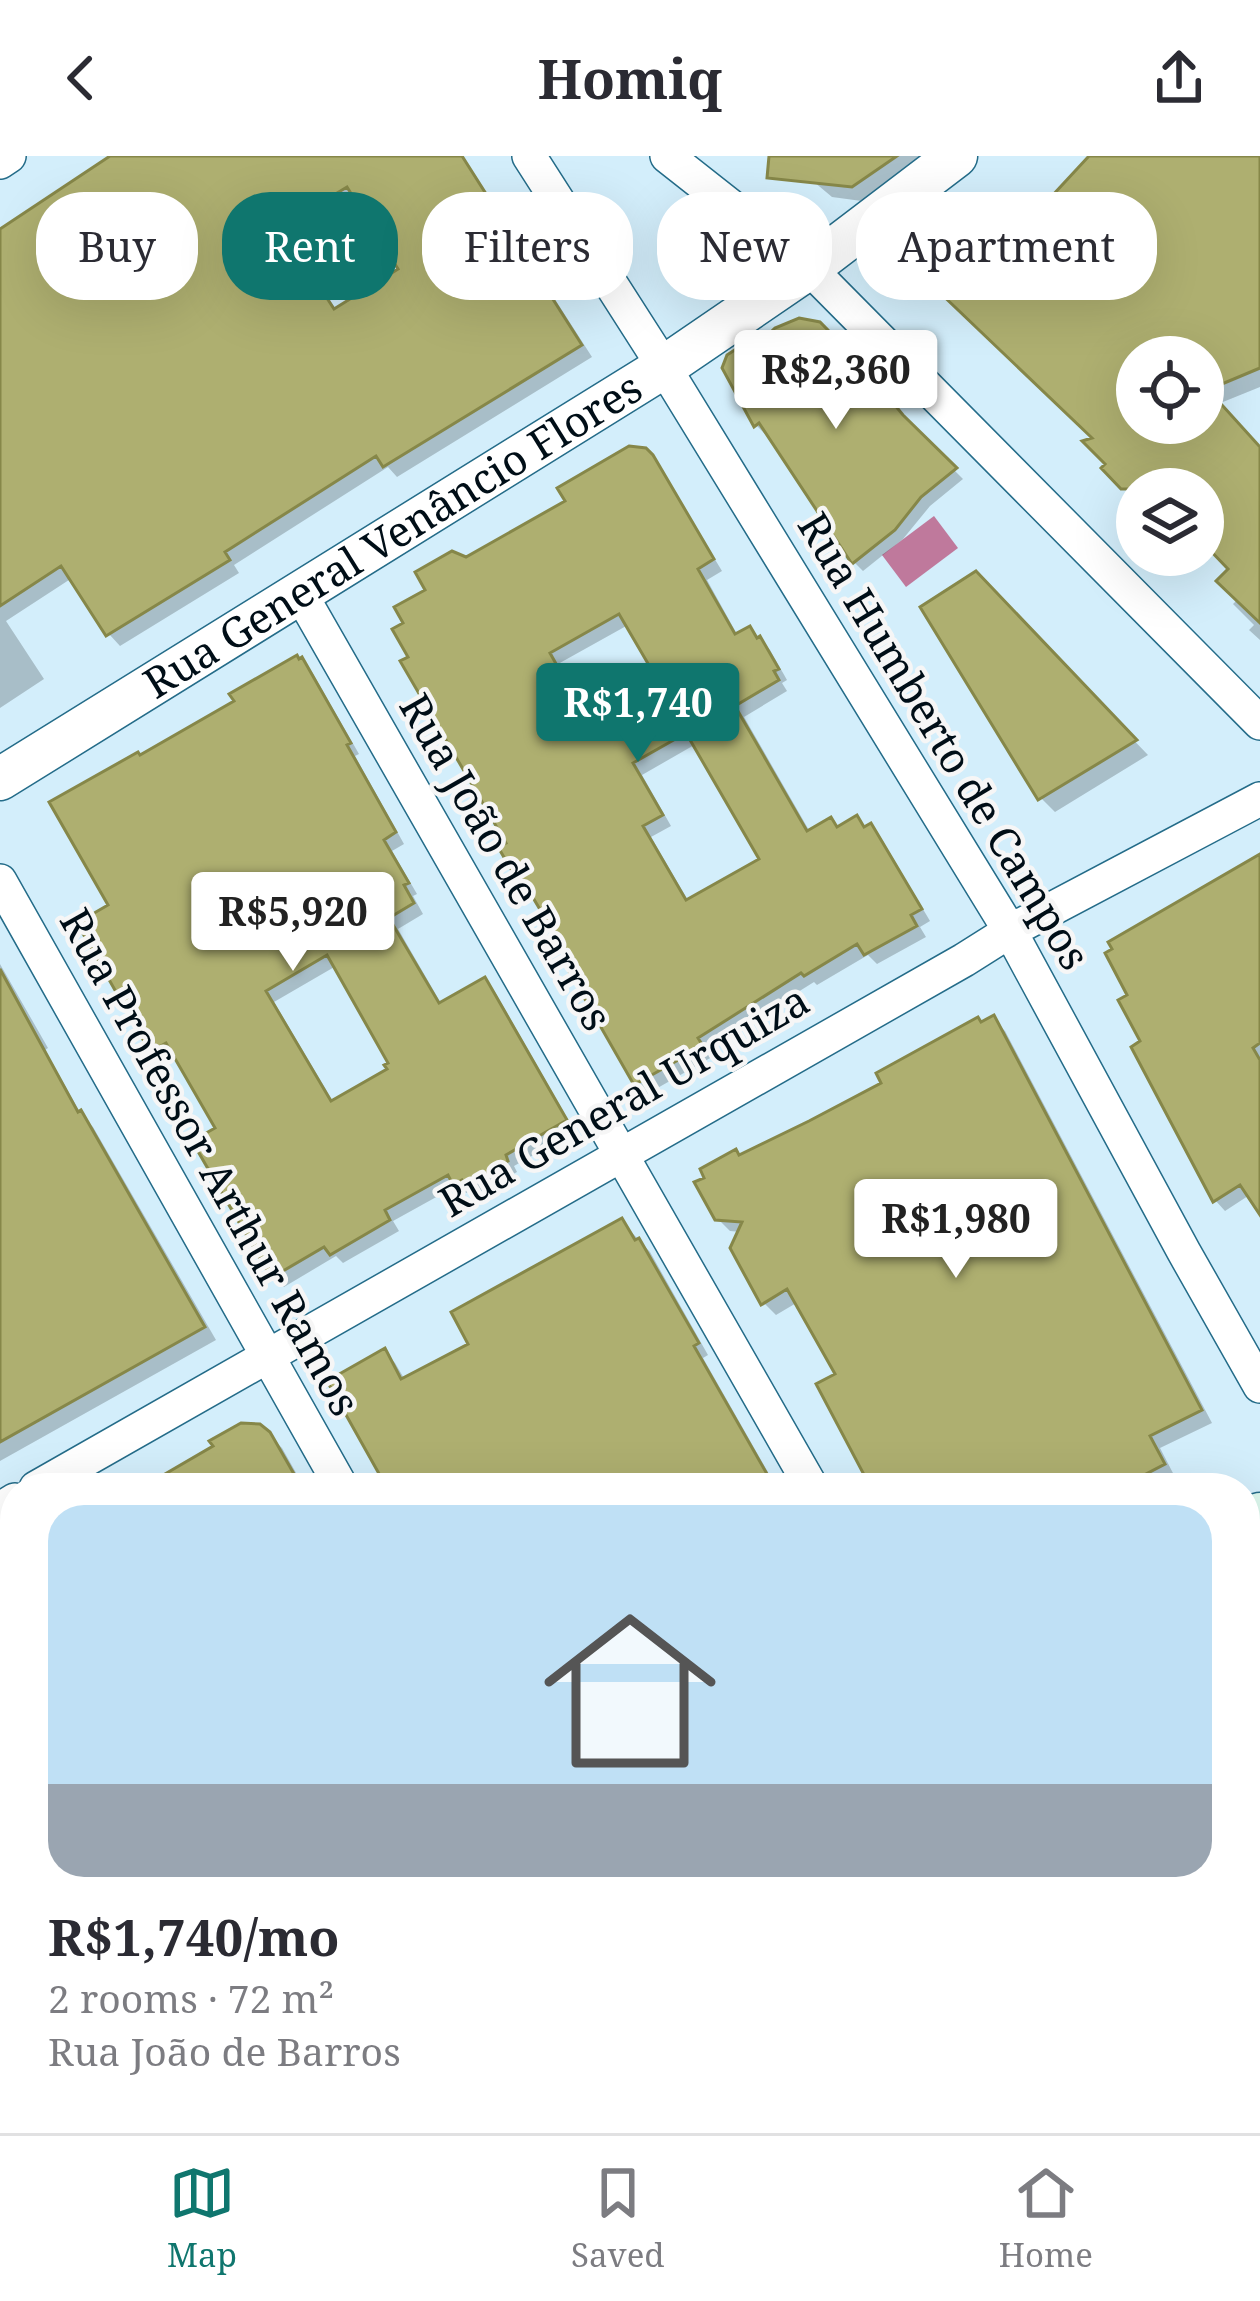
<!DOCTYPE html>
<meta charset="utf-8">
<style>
body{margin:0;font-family:"Noto Serif",serif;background:#f2f2f3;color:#2b2b33;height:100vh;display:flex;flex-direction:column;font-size:45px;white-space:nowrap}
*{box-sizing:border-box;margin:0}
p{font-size:39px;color:#7c7c81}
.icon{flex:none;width:66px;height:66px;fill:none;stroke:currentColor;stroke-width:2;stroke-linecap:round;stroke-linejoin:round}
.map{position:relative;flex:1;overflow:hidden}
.side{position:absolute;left:0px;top:1317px;width:1260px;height:660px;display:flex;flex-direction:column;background:#fff;border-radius:48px 48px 0 0;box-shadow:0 12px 48px #0002}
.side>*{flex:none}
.hud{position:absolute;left:36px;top:36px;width:1188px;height:108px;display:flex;gap:24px}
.tools{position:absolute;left:1116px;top:180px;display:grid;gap:24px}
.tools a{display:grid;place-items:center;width:108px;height:108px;border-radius:50%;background:#fff;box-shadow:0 12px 48px #0002;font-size:60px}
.price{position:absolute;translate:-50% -102px;padding:0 27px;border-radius:12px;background:#fff;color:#222;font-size:39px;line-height:78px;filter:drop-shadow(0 3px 6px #0008)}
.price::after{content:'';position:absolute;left:50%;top:72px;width:36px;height:27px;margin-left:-18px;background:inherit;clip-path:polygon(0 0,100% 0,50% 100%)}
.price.on{background:#0f766e;color:#fff}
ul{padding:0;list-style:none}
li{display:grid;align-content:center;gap:24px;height:636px;padding:0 48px}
li span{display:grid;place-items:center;height:372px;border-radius:36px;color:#555}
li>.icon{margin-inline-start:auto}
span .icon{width:216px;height:216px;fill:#fffc;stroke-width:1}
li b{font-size:51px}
.pill{padding:0 42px;border-radius:48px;background:#fff;box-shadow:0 12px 48px #0002;font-size:42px;line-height:108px}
.pill.on{background:#0f766e;color:#fff}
header{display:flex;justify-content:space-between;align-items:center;height:156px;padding:0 48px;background:#fff;font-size:54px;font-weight:700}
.tab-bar{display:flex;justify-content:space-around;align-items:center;height:168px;border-top:3px solid #e1e1e2;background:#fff;font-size:33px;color:#7c7c81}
.tab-bar a{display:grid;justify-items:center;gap:6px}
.tab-bar .on{color:#0f766e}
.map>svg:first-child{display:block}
</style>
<header><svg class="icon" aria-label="back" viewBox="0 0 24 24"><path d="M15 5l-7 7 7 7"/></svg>Homiq<svg class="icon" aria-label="share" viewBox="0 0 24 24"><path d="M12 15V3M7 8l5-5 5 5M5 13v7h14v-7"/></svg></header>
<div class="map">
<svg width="1260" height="1977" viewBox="0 0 1260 1977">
<rect width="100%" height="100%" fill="#d3eefb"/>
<path fill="#f9c3a6" d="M0 1781 15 1811V1929L0 1937Z"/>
<path fill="#bf799c" d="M934 360 958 392 906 431 882 399Z"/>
<path fill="#0003" fill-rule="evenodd" d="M116 0H463L592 201 397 321 388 311 234 409 239 417 120 490 109 478 72 422 6 465 44 523 0 552V77ZM357 42 402 114 337 155 291 84Z
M783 0H922L869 46 832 41Z
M1093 0H1260V231L1218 248 1260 294V484L1249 474 1254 469 1233 448 1238 443 1232 413 1203 383V333H1137V345L1105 312 1109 308 1097 283 967 91 1010 67 1038 59ZM1137 201H1203V267H1137Z
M751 199 912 272 963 323 930 350 903 383 863 415 854 406 768 276 765 278 756 269Z
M656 306 722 415 707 424 738 480 750 473 770 494 787 524 782 527 787 535 744 561 810 676 839 673 856 663 867 673 870 671 881 682 930 765 920 771 926 781 877 808 868 799 817 829 814 826 707 893 712 901 647 938 636 927 578 810 538 746 527 735 510 688 412 503 407 469 429 435 466 404ZM628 469 661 524 590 565 558 508ZM696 588 763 704 689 746 651 681 671 670 642 619Z
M975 419 1148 599 1055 656 1041 642Z
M302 505 312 516 359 598 355 600 404 688 392 695 417 738 413 740 423 758 398 773 442 849 485 825 495 836 575 976 514 1010 517 1016 478 1037 474 1033 466 1037 458 1029 393 1065 399 1075 343 1107 336 1100 284 1131 273 1120 219 973 175 898 163 905 153 894 112 750 140 603ZM336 810 393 908 391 914 334 947 274 846Z
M1260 702V1041L1251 1038 1225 1055 1215 1044 1144 886Z
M0 808 48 892 45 894 82 960 93 971 216 1184 0 1305Z
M993 863 1005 875 1212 1267 1160 1292 1175 1321 1154 1332H875L839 1219 798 1146 776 1159 764 1147 741 1076 730 1075 717 1062 740 1002 886 928Z
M622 1066 650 1096 708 1199 703 1202 777 1332H391L385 1196 395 1207 405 1224 472 1189Z
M268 1278 282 1292 304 1331 147 1332Z
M15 1406V1515L0 1487V1414Z
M1260 1473V1938L1245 1945V1480Z
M0 1886 10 1904 0 1910Z
M295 1962H1209L1177 1977H266Z"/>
<path fill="#aeaf70" stroke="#868749" stroke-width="3" fill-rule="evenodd" d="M110 0H462L582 189 383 311 376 300 225 396 230 404 106 480 61 410 0 450V73ZM347 31 398 113 334 153 281 71Z
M769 0H897L852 31 767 22Z
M1089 0H1260V212L1203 236V201H1137V267H1203V248L1213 239 1260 291V467L1216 425 1228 413 1203 387V333H1121L1101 312 1105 308 1082 285 1092 282 934 131 939 126 928 116 962 82 967 87 986 68 991 72 1005 58 1010 63 1028 44 1038 55Z
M799 162 820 166 862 209 903 259 957 312 921 341 895 374 852 408 759 267 754 271 722 212 727 199 744 188 749 197 775 172Z
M629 290 646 292 653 299 714 403 698 413 735 478 750 470 757 482 760 480 779 513 774 515 779 524 735 550 807 675 831 661 837 671 857 659 864 671 871 667 922 753 911 759 917 770 864 799 857 788 804 820 801 817 698 882 703 890 634 929 567 812 573 809 529 735 525 737 498 691 506 687 400 505 408 501 392 473 403 467 394 451 425 434 415 416 452 395 466 401 565 345 557 332ZM619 458 657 523 587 563 550 497ZM686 577 759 703 686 744 643 670 663 659 633 607Z
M976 415 1137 584 1038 644 920 451Z
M297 499 299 503 302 501 351 587 347 589 396 676 384 684 409 727 404 729 414 747 389 762 439 847 485 821 567 964 506 999 508 1005 465 1028 462 1024 453 1029 448 1019 385 1054 390 1064 330 1099 324 1091 271 1122 192 985 215 972 166 887 150 896 77 767 108 749 49 646 138 596 140 599 234 545 229 538ZM327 799 388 907 384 909 387 913 331 945 266 835Z
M1260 698V887L1253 892 1260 904V1059L1240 1029 1213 1046 1131 891 1140 885 1118 844 1127 839 1105 797 1112 793 1108 786Z
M0 813 78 956 81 954 205 1171 0 1286Z
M994 859 1202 1254 1150 1280 1165 1308 1119 1332H871L816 1228 835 1218 787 1133 761 1149 730 1092 742 1066 715 1064 694 1026 704 1022 700 1013 736 993 739 999 809 965 881 927 876 917 978 861 981 866Z
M622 1062 635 1084 639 1082 699 1187 694 1190 775 1332H387L327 1225 385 1192 401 1223 468 1188 451 1156Z
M241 1267 260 1268 270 1276 294 1318 269 1332H141L213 1290 209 1285Z"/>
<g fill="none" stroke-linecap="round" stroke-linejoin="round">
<defs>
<path id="minor" d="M529 0 664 211 1010 775 1184 1096 1260 1230
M667 0 809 112 1260 567
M0 6 9 0
M300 437 812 1332
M0 725 342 1332
M36 1332 964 804 1010 775 1260 643
M0 1353 15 1344"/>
<g id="tertiary">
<path id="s1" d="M0 623 664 211 809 112 956 0"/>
</g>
<path id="secondary" d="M1245 1370 1260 1361
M0 1674 15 1703
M90 1977 120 1962"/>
</defs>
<use href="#minor" stroke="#246c89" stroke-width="36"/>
<use href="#tertiary" stroke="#246c89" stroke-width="45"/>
<use href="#secondary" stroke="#246c89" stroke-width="51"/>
<use href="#minor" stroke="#fff" stroke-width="33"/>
<use href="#tertiary" stroke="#fff" stroke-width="42"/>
<use href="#secondary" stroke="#ddf9ef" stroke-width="48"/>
</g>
<g text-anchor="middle" stroke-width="9" stroke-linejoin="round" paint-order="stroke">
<g font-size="42" fill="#000e17" stroke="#f6f6f6">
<text dy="15" stroke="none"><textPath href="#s1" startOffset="462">Rua General Venâncio Flores</textPath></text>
<text transform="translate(944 585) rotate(59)" y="15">Rua Humberto de Campos</text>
<text transform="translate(506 706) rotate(60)" y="15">Rua João de Barros</text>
<text transform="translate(624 945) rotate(-30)" y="15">Rua General Urquiza</text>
<text transform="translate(210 1006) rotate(61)" y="15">Rua Professor Arthur Ramos</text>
</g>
</g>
</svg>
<div class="tools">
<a><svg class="icon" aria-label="locate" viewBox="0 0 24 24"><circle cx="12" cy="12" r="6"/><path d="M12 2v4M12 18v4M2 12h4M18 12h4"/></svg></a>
<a><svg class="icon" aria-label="layers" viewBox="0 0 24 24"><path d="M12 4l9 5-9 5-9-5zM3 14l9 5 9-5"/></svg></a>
</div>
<b class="price" style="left:836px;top:276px">R$2,360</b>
<b class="price on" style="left:638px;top:609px">R$1,740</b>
<b class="price" style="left:293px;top:818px">R$5,920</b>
<b class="price" style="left:956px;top:1125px">R$1,980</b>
<div class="hud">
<a class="pill">Buy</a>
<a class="pill on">Rent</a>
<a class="pill">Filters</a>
<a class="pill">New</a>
<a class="pill">Apartment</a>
</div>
<section class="side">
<ul>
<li><span style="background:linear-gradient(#bfe0f5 75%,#9aa5b1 0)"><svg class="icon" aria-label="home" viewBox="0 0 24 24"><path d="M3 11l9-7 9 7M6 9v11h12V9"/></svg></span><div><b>R$1,740/mo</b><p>2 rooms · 72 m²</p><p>Rua João de Barros</p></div></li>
</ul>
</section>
</div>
<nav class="tab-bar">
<a class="on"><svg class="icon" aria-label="map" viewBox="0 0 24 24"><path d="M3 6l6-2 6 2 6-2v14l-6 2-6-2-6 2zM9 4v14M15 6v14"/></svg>Map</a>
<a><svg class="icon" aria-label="saved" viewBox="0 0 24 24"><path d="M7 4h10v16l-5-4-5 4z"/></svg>Saved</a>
<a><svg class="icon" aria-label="home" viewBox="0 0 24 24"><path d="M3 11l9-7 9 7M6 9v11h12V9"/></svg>Home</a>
</nav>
